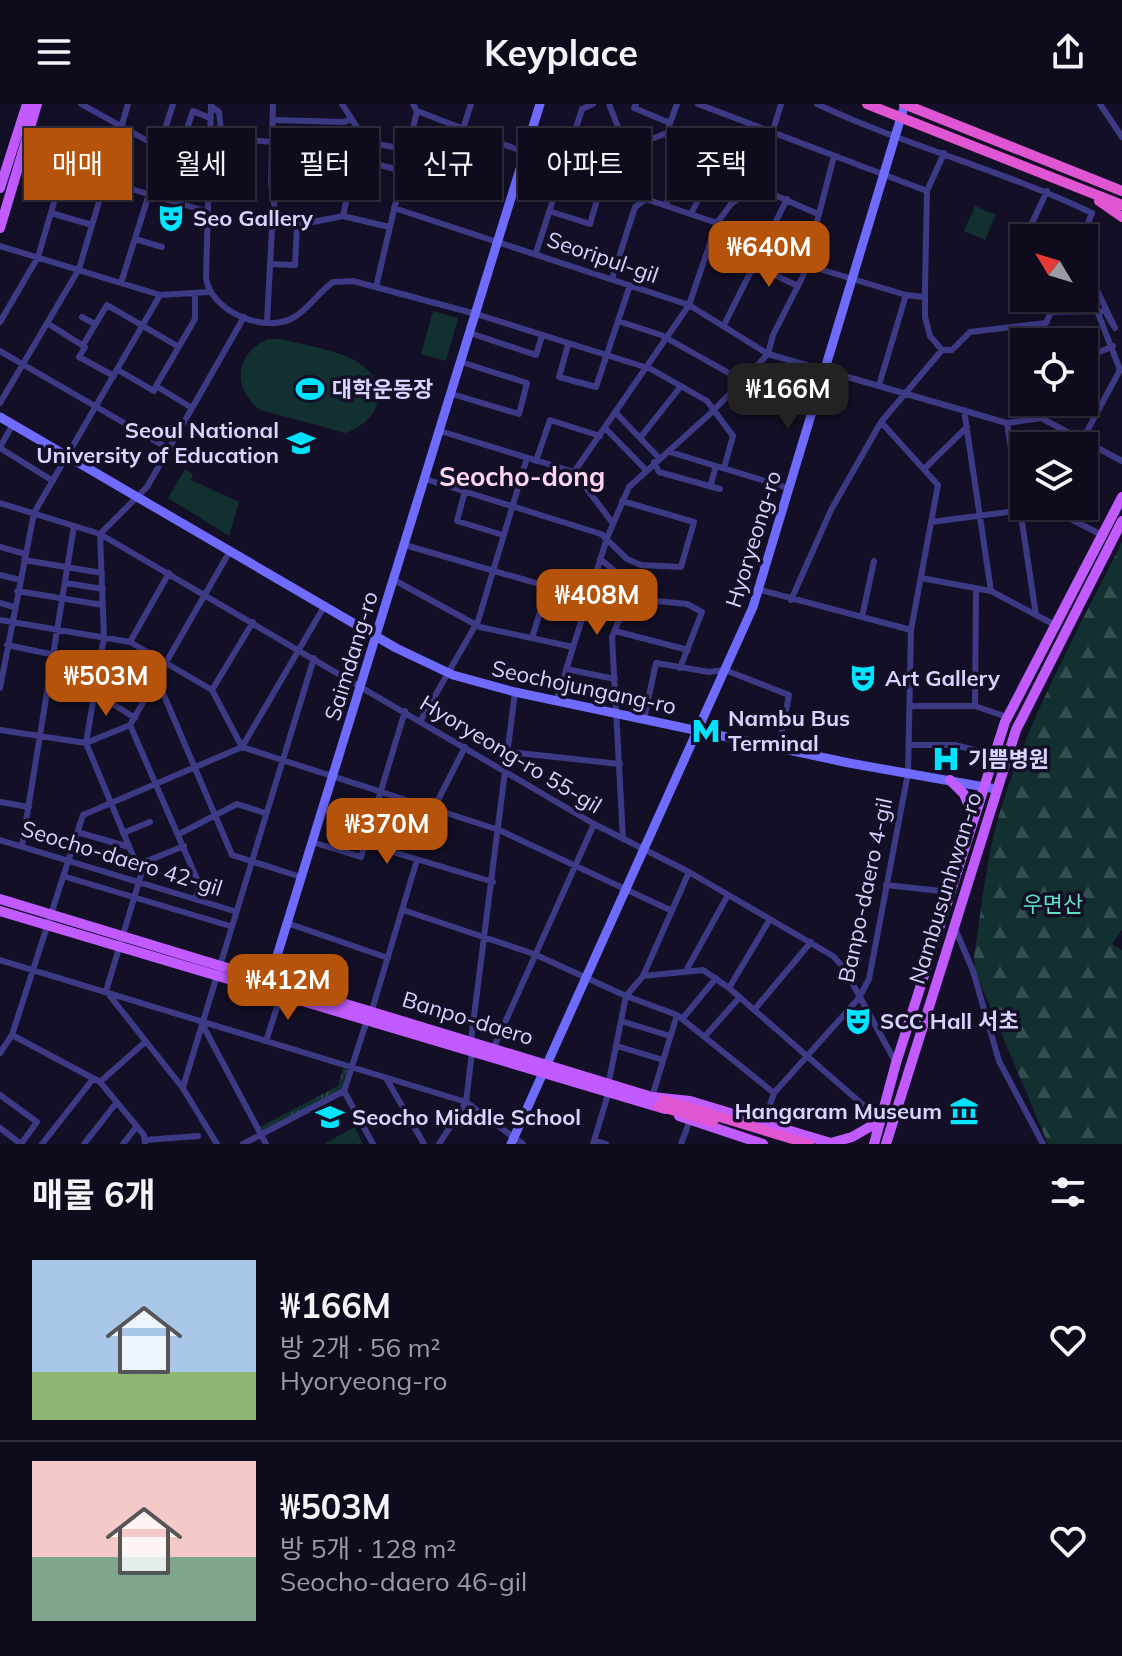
<!DOCTYPE html>
<html lang="ko">
<meta charset="utf-8">
<style>
body{margin:0;font-family:Mulish,"Noto Sans KR",sans-serif;background:#171425;color:#f1f3f6;height:100vh;display:flex;flex-direction:column;font-size:30px;white-space:nowrap}
*{box-sizing:border-box;margin:0}
p{font-size:26px;color:#9b9ba3}
.icon{flex:none;width:44px;height:44px;fill:none;stroke:currentColor;stroke-width:2;stroke-linecap:round;stroke-linejoin:round}
.map{position:relative;height:1040px;overflow:hidden}
.sheet{display:flex;flex-direction:column;background:#0e0b1c;flex:1}
.sheet>*{flex:none}
.banner{position:absolute;left:24px;top:24px;width:1074px;height:72px;display:flex;gap:16px}
.needle{width:52px;rotate:308deg}
.tools{position:absolute;left:1010px;top:120px;display:grid;gap:16px}
.tools a{display:grid;place-items:center;width:88px;height:88px;border-radius:0px;background:#0e0b1c;box-shadow:0 4px 12px #0003,0 0 0 2px #2e2b3b;font-size:40px}
.price{position:absolute;translate:-50% -68px;padding:0 18px;border-radius:16px;background:#b45309;color:#fff;font-size:26px;line-height:52px;filter:drop-shadow(0 2px 4px #0008)}
.price::after{content:'';position:absolute;left:50%;top:48px;width:24px;height:18px;margin-left:-12px;background:inherit;clip-path:polygon(0 0,100% 0,50% 100%)}
.price.current{background:#222;color:#fff}
ul{padding:0;list-style:none}
li{display:flex;align-items:center;gap:24px;height:200px;padding:0 32px}
li+li{border-top:2px solid #2e2b3b}
li span{display:grid;place-items:center;flex:none;width:224px;height:160px;border-radius:0px;color:#555}
li>.icon{margin-inline-start:auto}
span .icon{width:96px;height:96px;fill:#fffc;stroke-width:1}
li b{font-size:34px}
h2{display:flex;justify-content:space-between;align-items:center;height:96px;padding:0 32px;font-size:34px}
.chip{padding:0 28px;border-radius:0px;background:#0e0b1c;box-shadow:0 4px 12px #0003,0 0 0 2px #2e2b3b;font-size:28px;line-height:72px}
.chip.current{background:#b45309;color:#fff}
header{display:flex;justify-content:space-between;align-items:center;height:104px;padding:0 32px;background:#0e0b1c;font-size:36px;font-weight:700}
.map>svg:first-child{display:block}
</style>
<header><svg class="icon" aria-label="menu" viewBox="0 0 24 24"><path d="M4 6h16M4 12h16M4 18h16"/></svg>Keyplace<svg class="icon" aria-label="share" viewBox="0 0 24 24"><path d="M12 15V3M7 8l5-5 5 5M5 13v7h14v-7"/></svg></header>
<div class="map">
<svg width="1122" height="1040" viewBox="0 0 1122 1040">
<defs>
<pattern id="grass-tufts" width="24" height="20" patternUnits="userSpaceOnUse" patternTransform="scale(2)"><rect width="24" height="20" fill="#12302f"/><path d="M3 7l-1-3M5 7V3M7 7l1-3M15 17l-1-3M17 17v-4M19 17l1-3" fill="none" stroke="#344d4e"/></pattern>
<pattern id="forest-firs" width="22" height="20" patternUnits="userSpaceOnUse" patternTransform="scale(2)"><rect width="22" height="20" fill="#12302f"/><path d="M5 1l3.5 6h-7zM16 11l3.5 6h-7z" fill="#344d4e"/></pattern>
</defs>
<rect width="100%" height="100%" fill="#130f26"/>
<path fill="url(#grass-tufts)" d="M343 964 347 965 341 986 262 1027 260 1023 338 982Z"/>
<path fill="url(#forest-firs)" d="M1122 438V826L1112 840 1122 846V1040H1048L975 867 974 853C982 802 986 750 1002 701 1031 609 1079 524 1122 438Z"/>
<path fill="#12302f" d="M975 102 996 111 985 136 964 127Z
M433 207 458 214 446 257 421 250Z
M268 235H281C312 244 382 249 378 294 376 313 362 322 346 329L260 306C232 284 234 250 268 235Z
M185 365 193 370 191 376 239 398 229 432 168 394Z
M354 1023 363 1040H324Z"/>
<g fill="none" stroke-linecap="round" stroke-linejoin="round">
<path stroke="#3d3a85" stroke-width="6" d="M81 0 207 70
M211 0 206 173C209 207 267 232 296 212 310 203 319 188 333 178L353 177 476 210 651 265 707 297 733 332 724 364
M273 0 271 79 276 113 293 122 343 112 389 123
M342 0 364 34 357 49 343 112
M413 0 417 7 563 63
M609 0 646 95
M636 0 634 4 670 19
M698 0 927 87
M817 0C906 42 1002 66 1092 109L1082 134
M1100 0 1122 33
M211 2 219 8 222 34 273 38
M273 16 344 18 351 15
M669 22 677 0
M463 25 471 0
M364 37 407 46
M159 44 173 0
M272 48 357 49
M21 52 205 107
M177 54 193 7 210 14
M357 55 403 67
M271 79 351 81
M755 87 781 0
M666 101 686 35
M394 104 689 201 768 250 1007 319 1041 314 1122 357
M549 107 590 120 610 51 667 29 762 60
M51 109 92 121
M691 110 713 66 718 46
M1035 134 1032 119 1047 87
M135 135 162 143
M0 142 160 191 209 188
M536 149 582 5 593 0
M270 160 295 161 297 122
M754 161 798 182
M806 161 906 191 925 193
M612 175 635 103 646 95 717 119
M121 179 149 90
M376 183 417 7
M1048 194 1051 208
M1051 208 1105 207 1115 224 1086 163
M82 213 95 220
M618 217 661 231 743 277
M0 218 38 153 64 64
M267 218 272 125 279 116
M47 219 85 243 79 253 114 272
M724 221 787 95
M470 229 536 251 542 232
M83 241 107 201 179 243
M568 241 559 273 596 283 630 181
M942 246H952L970 228 1046 219 1051 208
M0 247 169 345
M1084 255 1113 242
M118 266 154 287 156 282
M879 281 906 191
M156 282 195 215V189
M156 282 192 304
M452 290 519 310 527 279 461 258
M0 299 79 165 128 0
M964 306 991 487
M616 309 660 355
M1041 314 1050 298
M1007 319 1036 511
M605 324 646 366
M440 327 574 368
M640 334 681 282
M1079 342 1120 266 1084 173
M0 343 13 320
M0 344 53 377
M670 348 788 384
M536 357 550 316 600 332
M654 358 659 368 720 385
M925 364 967 323
M574 368 689 201 717 119 731 100 743 91 763 86 818 110
M574 368 612 418
M425 375 601 430 627 455 641 461 681 463 694 418 622 397
M710 383 716 362
M465 387 457 417 503 431
M0 399 100 430 594 720 689 768 833 852 844 864 896 959
M931 418 1047 403 1102 431
M405 441 587 494
M0 443 25 450
M600 455 621 472 627 485V497L612 533 623 735
M24 456 102 469
M0 471 20 476
M921 474 991 487 1055 521
M394 476 480 523 573 543
M66 479 103 485
M757 485 911 526
M17 487 103 501
M627 494 687 500 702 508 680 564
M791 496 831 406 881 318 942 246 930 232 925 213V184L927 87 944 49
M0 499 14 503
M862 513 874 457
M0 516 130 538 212 586 242 643 499 726 670 806
M615 527 688 546
M532 534 548 482
M130 538 169 469
M7 541 55 551
M566 565 615 575
M157 575 232 751 301 773
M0 584 34 409 160 191
M212 586 253 518
M94 588 135 614
M557 595 607 434 629 383 712 308 768 250 773 231 803 172 834 52
M910 602H975L1007 613
M975 602 976 485
M644 615 656 559 709 568 725 566 789 591 779 643
M421 616 478 517 527 354
M130 621 200 782 195 795
M0 626 86 639 130 621 230 447
M911 641H955L994 651
M509 648 620 660
M0 698 29 703
M433 706 465 643
M77 728 129 743
M123 729 150 718
M179 730 237 700 265 709
M0 736 234 807
M312 738 361 753 405 607
M366 740 493 778
M22 742 74 422
M137 761 184 742
M63 772 230 822
M886 781 950 788
M403 806 534 850 626 892 677 911 774 989
M287 819 388 854
M954 822 973 867 999 957 1043 1040
M0 856 466 998 523 1040
M687 865 728 791
M643 872 703 866 729 884 870 1007 882 1011
M729 884 770 815
M372 906 417 756
M754 906 811 838
M683 914 716 874
M621 917 670 932
M201 918 266 1040
M12 931 100 978 144 1031 145 1040
M706 931 739 894
M471 936 515 588
M266 937 281 891
M617 942 663 956
M494 943 594 720
M0 949 12 931 83 711 242 643 325 501
M386 974 424 1040
M609 977 626 892 643 872 689 768
M100 978 145 938
M183 983 314 554
M344 987 373 1040
M0 991 37 1018 21 1040
M652 993 677 911
M764 1019 774 989 859 894 869 875 908 669 911 526 938 381 881 318
M0 1024 21 1040
M145 1036 198 1032
M594 1036 606 1040
M42 1040 93 975
M84 1040 117 998
M123 1040 137 1022
M217 1040 182 983 106 887 141 771 86 639 104 533 100 430 147 383 244 213
M243 1040 344 987 367 916
M439 1040 466 998 472 948
M593 1040 609 987
M681 1040 690 1016"/>
<path stroke="#6f6bff" stroke-width="9" d="M0 313 396 544 453 571 515 588 849 659 996 685
M268 881 540 0
M511 1040 753 503 905 0"/>
<path stroke="#c25bff" stroke-width="10" d="M0 84 27 0
M0 124 37 0
M950 676 964 690 974 714
M0 795 652 993 690 997 834 1040
M0 807 665 1005
M679 1012 763 1040
M831 1039 852 1033 880 1017
M874 1040 896 959 1005 618 1122 393
M886 1040 1016 626 1122 417"/>
<path stroke="#e055d1" stroke-width="10" d="M867 0 1122 101
M904 0 1122 87
M1099 97 1122 113
M664 996 809 1040
M658 1002 713 1018"/>
</g>
<defs>
<symbol id="theatre-bare" viewBox="-9 -9 18 18"><path d="M-5-5.5Q0-4 5-5.5V0Q5 5 0 6Q-5 5-5 0ZM-3.3-2.5H-1v1.5H-3.3ZM1-2.5H3.3v1.5H1ZM-2.8 1Q0 5.5 2.8 1Z" fill="#00e5ff" stroke="#130f26" stroke-width="2.5" paint-order="stroke"/></symbol>
<symbol id="stadium-bare" viewBox="-9 -9 18 18"><path d="M0-5a6.5 5 0 1 0 0 10a6.5 5 0 1 0 0-10ZM-3.5-1.8h7v3.6h-7Z" fill="#00e5ff" stroke="#130f26" stroke-width="2.5" paint-order="stroke"/></symbol>
<symbol id="university-bare" viewBox="-9 -9 18 18"><path d="M0-5L7-2L0 1L-7-2ZM-4 1L0 2.5L4 1V4Q0 6-4 4Z" fill="#00e5ff" stroke="#130f26" stroke-width="2.5" paint-order="stroke"/></symbol>
<symbol id="metro-bare" viewBox="-9 -9 18 18"><path d="M-5.5 5V-5H-3L0 0L3-5H5.5V5H3V-.5L0 4L-3-.5V5Z" fill="#00e5ff" stroke="#130f26" stroke-width="2.5" paint-order="stroke"/></symbol>
<symbol id="hospital-bare" viewBox="-9 -9 18 18"><path d="M-5-5h3v3.5h4V-5h3V5h-3V1.5h-4V5h-3Z" fill="#00e5ff" stroke="#130f26" stroke-width="2.5" paint-order="stroke"/></symbol>
<symbol id="museum-bare" viewBox="-9 -9 18 18"><path d="M0-6L6-3V-2H-6V-3ZM-5-1h2V3h-2ZM-1-1h2V3h-2ZM3-1h2V3H3ZM-6 4H6V6H-6Z" fill="#00e5ff" stroke="#130f26" stroke-width="2.5" paint-order="stroke"/></symbol>
<symbol id="school-bare" viewBox="-9 -9 18 18"><path d="M0-5L7-2L0 1L-7-2ZM-4 1L0 2.5L4 1V4Q0 6-4 4Z" fill="#00e5ff" stroke="#130f26" stroke-width="2.5" paint-order="stroke"/></symbol>
</defs>
<g fill-rule="evenodd">
<use href="#theatre-bare" x="151" y="94" width="40" height="40"/>
<use href="#stadium-bare" x="290" y="265" width="40" height="40"/>
<use href="#university-bare" x="281" y="319" width="40" height="40"/>
<use href="#theatre-bare" x="843" y="554" width="40" height="40"/>
<use href="#metro-bare" x="686" y="607" width="40" height="40"/>
<use href="#hospital-bare" x="926" y="635" width="40" height="40"/>
<use href="#theatre-bare" x="838" y="897" width="40" height="40"/>
<use href="#museum-bare" x="944" y="987" width="40" height="40"/>
<use href="#school-bare" x="310" y="993" width="40" height="40"/>
</g>
<g text-anchor="middle" stroke-width="7" stroke-linejoin="round" paint-order="stroke">
<g font-size="22" font-weight="bold" fill="#d9d4ff" stroke="#130f26" text-anchor="start">
<text x="193" y="122">Seo Gallery</text>
<text x="332" y="293">대학운동장</text>
<text x="279" y="334" text-anchor="end">Seoul National<tspan x="279" dy="25">University of Education</tspan></text>
<text x="885" y="582">Art Gallery</text>
<text x="728" y="622">Nambu Bus<tspan x="728" dy="25">Terminal</tspan></text>
<text x="968" y="663">기쁨병원</text>
<text x="880" y="925">SCC Hall 서초</text>
<text x="942" y="1015" text-anchor="end">Hangaram Museum</text>
<text x="352" y="1021">Seocho Middle School</text>
</g>
<g font-size="22" fill="#d9d4ff" stroke="#130f26">
<text transform="translate(603 153) rotate(19)" y="8">Seoripul-gil</text>
<text transform="translate(753 435) rotate(-73)" y="8">Hyoryeong-ro</text>
<text transform="translate(351 552) rotate(-73)" y="8">Saimdang-ro</text>
<text transform="translate(584 583) rotate(12)" y="8">Seochojungang-ro</text>
<text transform="translate(511 650) rotate(31)" y="8">Hyoryeong-ro 55-gil</text>
<text transform="translate(122 754) rotate(17)" y="8">Seocho-daero 42-gil</text>
<text transform="translate(945 784) rotate(-73)" y="8">Nambusunhwan-ro</text>
<text transform="translate(865 786) rotate(-78)" y="8">Banpo-daero 4-gil</text>
<text transform="translate(468 914) rotate(17)" y="8">Banpo-daero</text>
</g>
<g font-size="22" fill="#5fe0c0" stroke="#130f26">
<text x="1053" y="808">우면산</text>
</g>
<g font-size="26" font-weight="bold" fill="#ffd6f0" stroke="#130f26">
<text x="522" y="382">Seocho-dong</text>
</g>
</g>
</svg>
<div class="tools">
<a><svg class="needle" viewBox="-14 -14 28 28"><path d="M0-13l5 13h-10z" fill="#e53935"/><path d="M0 13l5-13h-10z" fill="#9b9ba3"/></svg></a>
<a><svg class="icon" aria-label="locate" viewBox="0 0 24 24"><circle cx="12" cy="12" r="6"/><path d="M12 2v4M12 18v4M2 12h4M18 12h4"/></svg></a>
<a><svg class="icon" aria-label="layers" viewBox="0 0 24 24"><path d="M12 4l9 5-9 5-9-5zM3 14l9 5 9-5"/></svg></a>
</div>
<b class="price" style="left:769px;top:185px">₩640M</b>
<b class="price current" style="left:788px;top:327px">₩166M</b>
<b class="price" style="left:597px;top:533px">₩408M</b>
<b class="price" style="left:106px;top:614px">₩503M</b>
<b class="price" style="left:387px;top:762px">₩370M</b>
<b class="price" style="left:288px;top:918px">₩412M</b>
<div class="banner">
<a class="chip current">매매</a>
<a class="chip">월세</a>
<a class="chip">필터</a>
<a class="chip">신규</a>
<a class="chip">아파트</a>
<a class="chip">주택</a>
</div>
</div>
<section class="sheet">
<h2>매물 6개<svg class="icon" aria-label="filters" viewBox="0 0 24 24"><path d="M4 7h16M4 17h16"/><circle cx="9" cy="7" r="2"/><circle cx="15" cy="17" r="2"/></svg></h2>
<ul>
<li><span style="background:linear-gradient(#a9c7e8 70%,#8fb573 0)"><svg class="icon" aria-label="home" viewBox="0 0 24 24"><path d="M3 11l9-7 9 7M6 9v11h12V9"/></svg></span><div><b>₩166M</b><p>방 2개 · 56 m²</p><p>Hyoryeong-ro</p></div><svg class="icon" aria-label="heart" viewBox="0 0 24 24"><path d="M12 20l-8-8c-3-5 5-10 8-4 3-6 11-1 8 4z"/></svg></li>
<li><span style="background:linear-gradient(#f6c9c9 60%,#7fa58c 0)"><svg class="icon" aria-label="home" viewBox="0 0 24 24"><path d="M3 11l9-7 9 7M6 9v11h12V9"/></svg></span><div><b>₩503M</b><p>방 5개 · 128 m²</p><p>Seocho-daero 46-gil</p></div><svg class="icon" aria-label="heart" viewBox="0 0 24 24"><path d="M12 20l-8-8c-3-5 5-10 8-4 3-6 11-1 8 4z"/></svg></li>
</ul>
</section>
